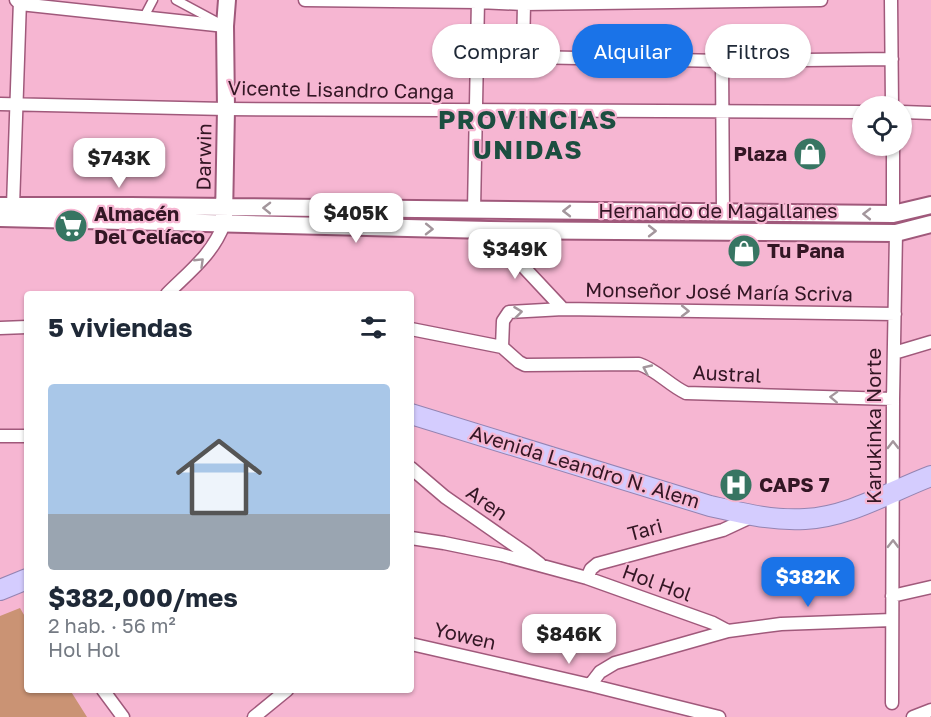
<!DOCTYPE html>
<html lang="es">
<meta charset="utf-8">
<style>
body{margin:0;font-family:"Golos Text",sans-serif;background:#f2f2f3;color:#1f2937;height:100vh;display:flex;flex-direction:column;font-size:22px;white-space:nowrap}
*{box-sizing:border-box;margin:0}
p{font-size:20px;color:#747a83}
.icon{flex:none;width:33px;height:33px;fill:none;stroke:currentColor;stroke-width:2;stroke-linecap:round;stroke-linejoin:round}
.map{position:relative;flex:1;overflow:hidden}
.drawer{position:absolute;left:24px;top:291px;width:390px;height:402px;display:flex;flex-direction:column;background:#fff;border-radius:6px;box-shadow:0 2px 4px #0004}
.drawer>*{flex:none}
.guide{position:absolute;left:432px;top:24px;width:408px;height:54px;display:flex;gap:12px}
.tools{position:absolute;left:852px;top:96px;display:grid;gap:12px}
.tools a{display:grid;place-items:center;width:60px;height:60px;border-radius:50%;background:#fff;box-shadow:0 2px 4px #0004;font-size:30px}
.price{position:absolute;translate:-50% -51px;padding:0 14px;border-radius:12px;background:#fff;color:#222;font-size:20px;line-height:39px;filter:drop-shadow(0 2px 3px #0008)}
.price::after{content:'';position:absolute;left:50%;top:36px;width:18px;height:14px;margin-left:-9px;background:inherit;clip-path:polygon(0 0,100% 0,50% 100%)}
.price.current{background:#1a73e8;color:#fff}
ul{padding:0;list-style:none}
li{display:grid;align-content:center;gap:12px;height:318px;padding:0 24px}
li+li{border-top:2px solid #e0e1e3}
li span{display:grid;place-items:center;height:186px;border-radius:6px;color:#555}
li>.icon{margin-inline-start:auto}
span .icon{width:108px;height:108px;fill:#fffc;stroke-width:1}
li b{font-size:26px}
h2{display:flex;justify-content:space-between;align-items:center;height:72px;padding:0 24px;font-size:26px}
.tag{padding:0 21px;border-radius:27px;background:#fff;box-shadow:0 2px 4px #0004;font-size:21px;line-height:54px}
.tag.current{background:#1a73e8;color:#fff}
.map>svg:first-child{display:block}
</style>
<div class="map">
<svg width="931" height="717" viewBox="0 0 931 717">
<rect width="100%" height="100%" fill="#f6b6d2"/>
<path fill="#ca9374" d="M20 608 27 620V690H70L87 717H0V616Z"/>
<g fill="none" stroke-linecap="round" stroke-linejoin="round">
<defs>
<path id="pedestrian" d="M176 0 219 23
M144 17 153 0"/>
<path id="minor" d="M16 0 20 4 225 26
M305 0 478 2 524 4 821 0
M891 0 892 106
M524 4 523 52 529 57 722 61 892 59
M722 61 723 212
M0 104 226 109 862 112
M902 112 931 113
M893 146V214
M13 206 20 0
M474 210 478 0
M489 230 563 309
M167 294C190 271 212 255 224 224
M0 328 27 327
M411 329 502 347 519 362 525 365 639 364C657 370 669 385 686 393L893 399
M502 347 503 321 509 312 563 309 895 314
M894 353 931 342
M0 436H27
M411 468 445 497 527 554 540 564
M411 538 444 543 502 555 587 578 713 623 728 631
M587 578 591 569 597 564 723 530 753 516
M892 596 931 587
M411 644 590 685 719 717
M590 685 600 672 615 663 728 631 781 624 892 620
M103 690 123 717
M892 703 893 399 896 233
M254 717 287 690
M913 717 931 710"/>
<path id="secondary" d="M0 206H130L893 214 931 205
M224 217 226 109 225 26 227 0
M0 218 489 230 896 233 931 224"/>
<path id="trunk" d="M411 414 710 506C741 513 772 521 805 519 849 517 891 491 931 476
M0 590 27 579"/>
</defs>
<use href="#pedestrian" stroke="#a0597b" stroke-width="11"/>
<use href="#minor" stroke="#a0597b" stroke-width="15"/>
<use href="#secondary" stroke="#a0597b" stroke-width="20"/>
<use href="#trunk" stroke="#9484b2" stroke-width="22"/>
<use href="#pedestrian" stroke="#fff" stroke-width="8"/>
<use href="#minor" stroke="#fff" stroke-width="12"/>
<use href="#secondary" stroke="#fff" stroke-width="16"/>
<use href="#trunk" stroke="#d4ccfe" stroke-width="20"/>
</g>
<defs><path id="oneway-chevron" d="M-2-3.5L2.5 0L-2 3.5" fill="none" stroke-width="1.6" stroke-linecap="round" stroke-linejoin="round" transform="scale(1.5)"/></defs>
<g stroke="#a3969c">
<use href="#oneway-chevron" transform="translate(267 208) rotate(-179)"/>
<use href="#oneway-chevron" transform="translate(567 211) rotate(-180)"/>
<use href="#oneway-chevron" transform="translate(867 214) rotate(-179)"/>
<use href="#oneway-chevron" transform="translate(429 229) rotate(1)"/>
<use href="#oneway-chevron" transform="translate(652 231)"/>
<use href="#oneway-chevron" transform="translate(200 262) rotate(-44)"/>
<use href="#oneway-chevron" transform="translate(685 311) rotate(1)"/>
<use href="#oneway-chevron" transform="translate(518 312) rotate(-7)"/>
<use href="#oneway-chevron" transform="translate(647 369) rotate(-155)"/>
<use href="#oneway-chevron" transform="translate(834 397) rotate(-178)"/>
<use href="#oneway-chevron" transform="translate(893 445) rotate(-90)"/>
<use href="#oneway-chevron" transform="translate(893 544) rotate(-89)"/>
</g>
<defs>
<symbol id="shop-disc" viewBox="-11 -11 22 22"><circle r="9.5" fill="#377562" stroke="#f6b6d2"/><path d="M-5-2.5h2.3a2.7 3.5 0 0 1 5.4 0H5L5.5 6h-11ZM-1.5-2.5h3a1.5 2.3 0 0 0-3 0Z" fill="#fff"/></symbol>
<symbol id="supermarket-disc" viewBox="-11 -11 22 22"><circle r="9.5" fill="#377562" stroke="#f6b6d2"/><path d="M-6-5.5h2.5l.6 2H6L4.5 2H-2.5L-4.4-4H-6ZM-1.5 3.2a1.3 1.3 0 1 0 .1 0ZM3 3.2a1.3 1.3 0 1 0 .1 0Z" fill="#fff"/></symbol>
<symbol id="hospital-disc" viewBox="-11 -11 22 22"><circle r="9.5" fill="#377562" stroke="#f6b6d2"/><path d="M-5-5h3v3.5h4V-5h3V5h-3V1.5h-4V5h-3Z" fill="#fff"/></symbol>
</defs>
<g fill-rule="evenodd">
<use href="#shop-disc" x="791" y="135" width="38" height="38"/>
<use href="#supermarket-disc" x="52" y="207" width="38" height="38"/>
<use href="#shop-disc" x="725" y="232" width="38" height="38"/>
<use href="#hospital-disc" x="717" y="466" width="38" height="38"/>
</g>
<g text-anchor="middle" stroke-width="4.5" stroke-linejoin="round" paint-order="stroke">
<g font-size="20" fill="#331624" stroke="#f6b6d2">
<text transform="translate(341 90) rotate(1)" y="7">Vicente Lisandro Canga</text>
<text transform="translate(204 157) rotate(-89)" y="7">Darwin</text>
<text x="718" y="218">Hernando de Magallanes</text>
<text transform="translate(719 292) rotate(1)" y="7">Monseñor José María Scriva</text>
<text transform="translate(727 374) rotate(3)" y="7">Austral</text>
<text transform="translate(874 426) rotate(-90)" y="7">Karukinka Norte</text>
<text transform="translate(585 467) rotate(17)" y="7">Avenida Leandro N. Alem</text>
<text transform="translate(487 503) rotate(35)" y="7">Aren</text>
<text transform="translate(645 530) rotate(-15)" y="7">Tari</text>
<text transform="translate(657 583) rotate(20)" y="7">Hol Hol</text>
<text transform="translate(465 636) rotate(13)" y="7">Yowen</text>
</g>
<g font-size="20" font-weight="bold" fill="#331624" stroke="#f6b6d2" text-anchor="start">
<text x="787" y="161" text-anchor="end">Plaza</text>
<text x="94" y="221">Almacén<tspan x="94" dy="23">Del Celíaco</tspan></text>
<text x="767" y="258">Tu Pana</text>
<text x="759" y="492">CAPS 7</text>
</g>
<g font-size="26" font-weight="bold" letter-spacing="1.5" fill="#1c4e40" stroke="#f6b6d2">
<text x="528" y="129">PROVINCIAS<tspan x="528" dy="30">UNIDAS</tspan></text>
</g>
</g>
</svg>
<div class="tools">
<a><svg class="icon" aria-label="locate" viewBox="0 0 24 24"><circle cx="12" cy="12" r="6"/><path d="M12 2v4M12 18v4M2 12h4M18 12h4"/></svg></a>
</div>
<b class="price" style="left:119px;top:189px">$743K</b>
<b class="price" style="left:356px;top:244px">$405K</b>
<b class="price" style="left:515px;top:280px">$349K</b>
<b class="price current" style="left:808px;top:608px">$382K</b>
<b class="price" style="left:569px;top:665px">$846K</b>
<div class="guide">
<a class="tag">Comprar</a>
<a class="tag current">Alquilar</a>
<a class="tag">Filtros</a>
</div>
<section class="drawer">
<h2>5 viviendas<svg class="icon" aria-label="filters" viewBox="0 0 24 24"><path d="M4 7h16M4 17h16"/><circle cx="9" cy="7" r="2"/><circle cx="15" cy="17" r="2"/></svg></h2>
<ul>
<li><span style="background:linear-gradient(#a9c7e8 70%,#9aa5b1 0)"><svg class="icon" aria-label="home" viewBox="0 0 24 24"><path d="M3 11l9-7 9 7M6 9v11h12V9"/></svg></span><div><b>$382,000/mes</b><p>2 hab. · 56 m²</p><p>Hol Hol</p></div></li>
</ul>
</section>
</div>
